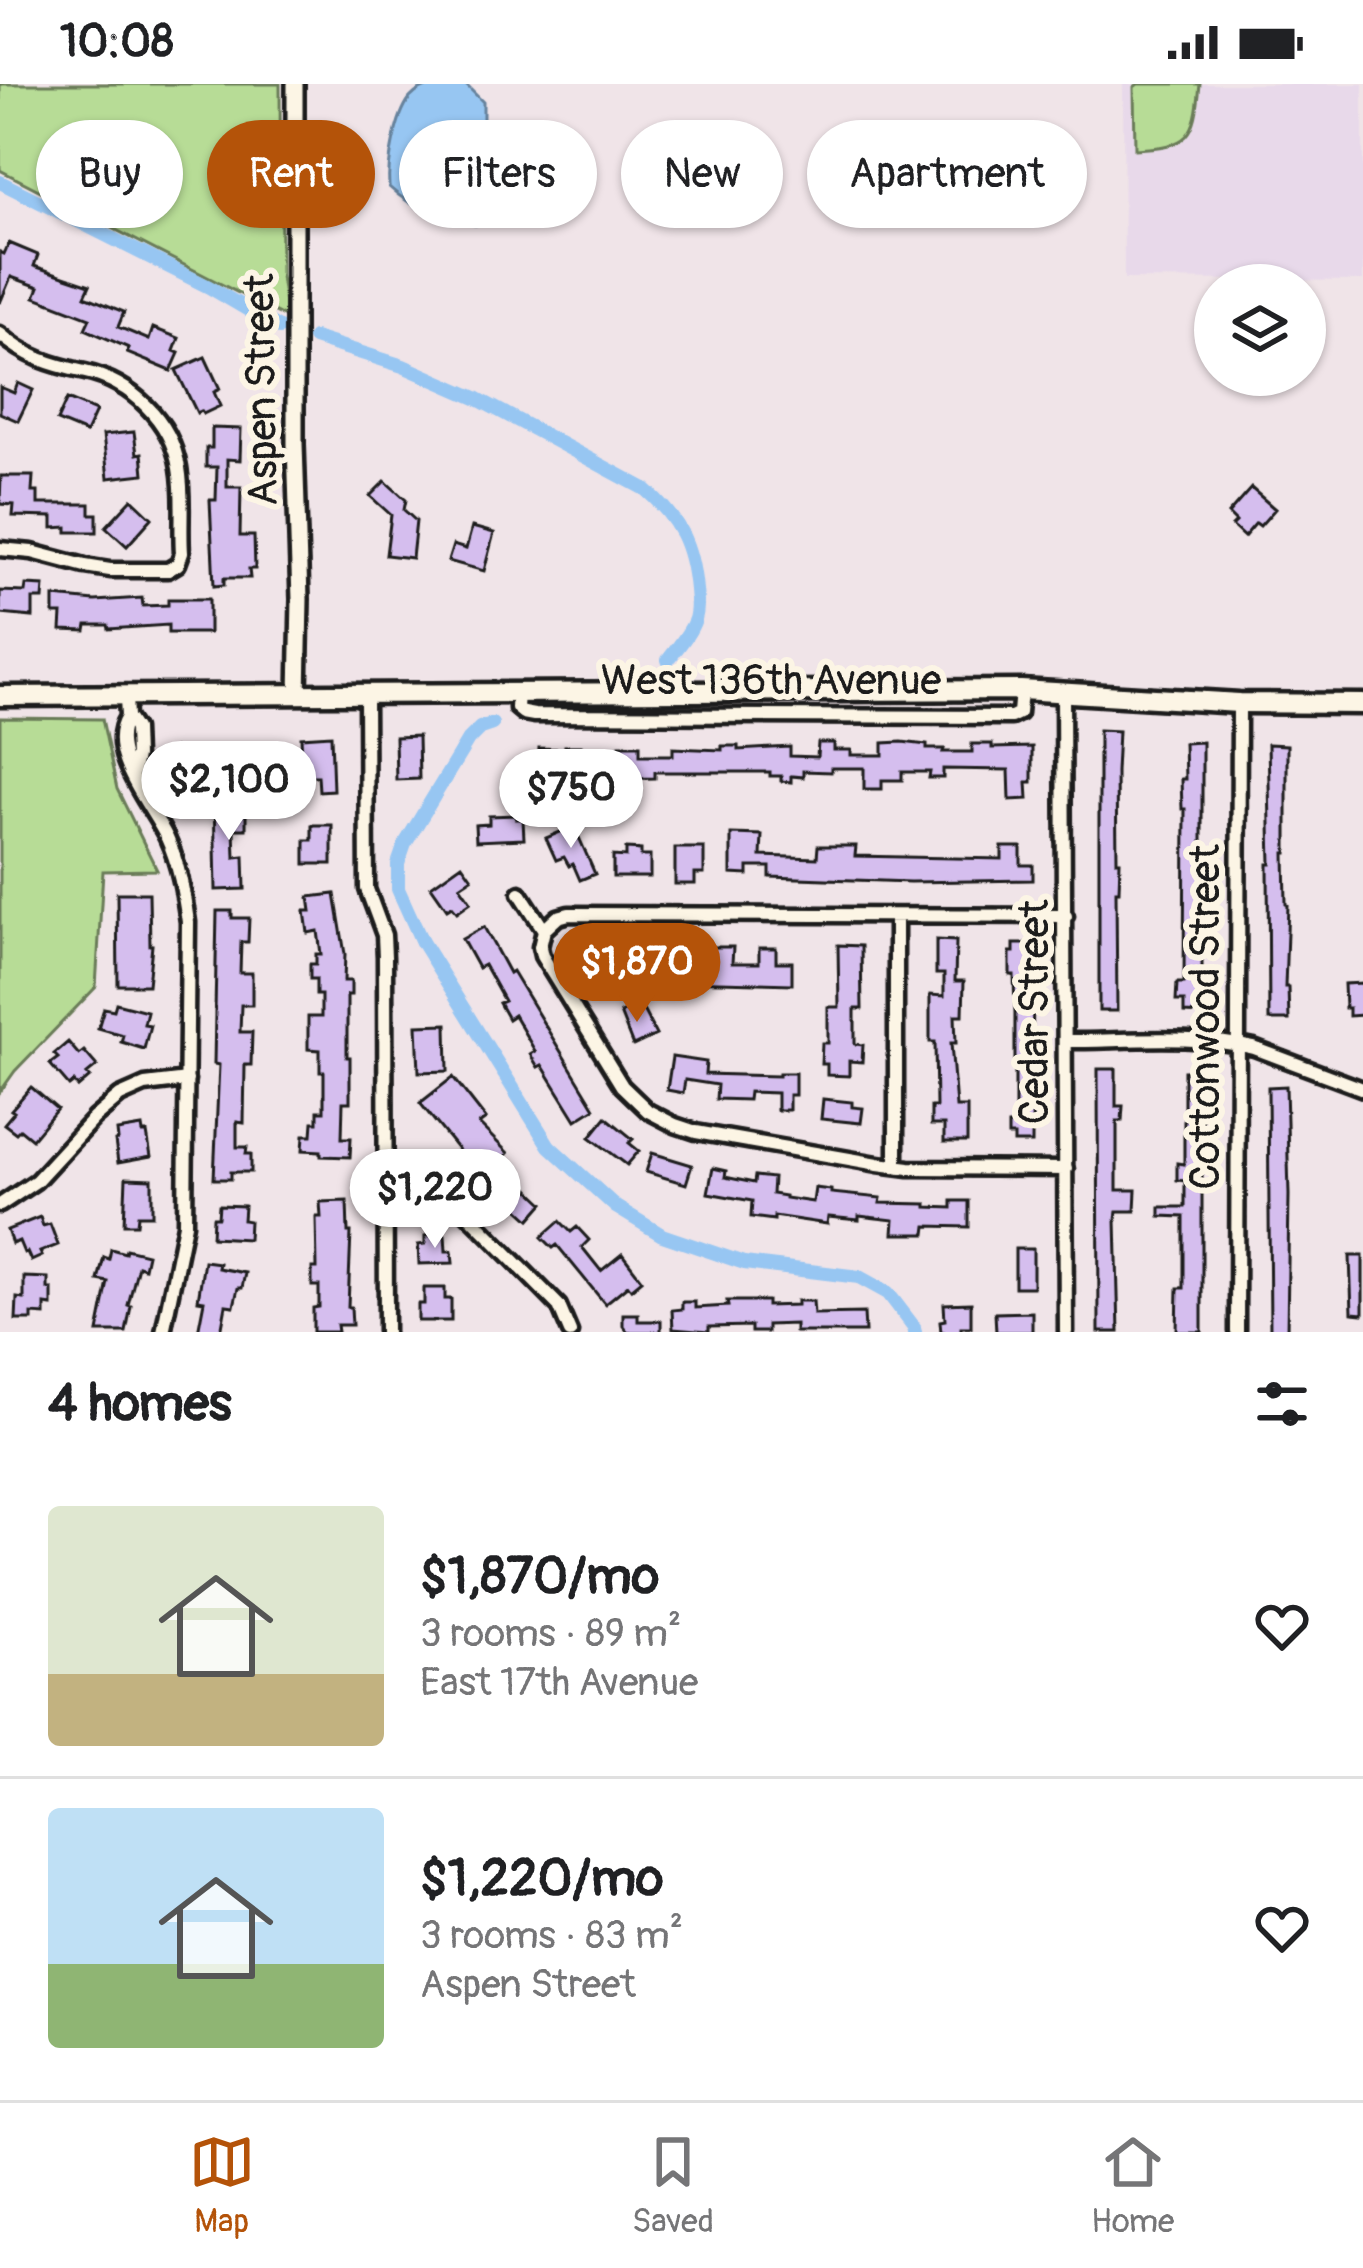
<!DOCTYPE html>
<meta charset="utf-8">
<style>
body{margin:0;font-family:Pangolin,sans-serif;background:#f6f6f6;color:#202124;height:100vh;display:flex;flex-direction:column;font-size:45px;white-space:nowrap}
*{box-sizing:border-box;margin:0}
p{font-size:39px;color:#757577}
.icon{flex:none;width:66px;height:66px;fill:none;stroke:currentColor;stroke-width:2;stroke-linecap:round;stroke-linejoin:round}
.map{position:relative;height:1248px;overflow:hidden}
.sheet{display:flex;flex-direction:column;background:#fff;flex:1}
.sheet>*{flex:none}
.banner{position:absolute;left:36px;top:36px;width:1293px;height:108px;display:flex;gap:24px}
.controls{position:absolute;left:1194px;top:180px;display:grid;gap:24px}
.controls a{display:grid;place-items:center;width:132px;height:132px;border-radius:50%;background:#fff;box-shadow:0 3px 9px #0004;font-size:60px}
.price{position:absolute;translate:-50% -102px;padding:0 27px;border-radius:42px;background:#fff;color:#222;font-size:39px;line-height:78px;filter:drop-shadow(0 3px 6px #0008)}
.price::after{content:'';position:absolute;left:50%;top:72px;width:36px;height:27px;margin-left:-18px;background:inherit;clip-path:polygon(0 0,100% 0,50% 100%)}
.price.selected{background:#b45309;color:#fff}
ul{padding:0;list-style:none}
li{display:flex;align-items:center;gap:36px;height:300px;padding:0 48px}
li+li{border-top:3px solid #e0e0e0}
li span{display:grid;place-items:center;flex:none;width:336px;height:240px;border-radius:12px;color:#555}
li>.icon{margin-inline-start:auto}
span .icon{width:144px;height:144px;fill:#fffc;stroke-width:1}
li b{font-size:51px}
h2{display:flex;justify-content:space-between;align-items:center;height:144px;padding:0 48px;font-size:51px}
.tag{padding:0 42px;border-radius:54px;background:#fff;box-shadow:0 3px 9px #0004;font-size:42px;line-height:108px}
.tag.selected{background:#b45309;color:#fff}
.status{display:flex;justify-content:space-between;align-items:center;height:84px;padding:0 60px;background:#fff;direction:ltr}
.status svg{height:33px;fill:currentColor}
.tabs{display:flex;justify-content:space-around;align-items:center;height:168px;border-top:3px solid #e0e0e0;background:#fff;font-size:33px;color:#757577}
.tabs a{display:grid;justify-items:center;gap:6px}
.tabs .selected{color:#b45309}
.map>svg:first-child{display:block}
</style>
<div class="status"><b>10:08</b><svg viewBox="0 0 49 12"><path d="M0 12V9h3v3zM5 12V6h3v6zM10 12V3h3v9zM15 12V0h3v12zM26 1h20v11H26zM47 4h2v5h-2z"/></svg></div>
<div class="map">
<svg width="1363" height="1248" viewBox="0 0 1363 1248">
<rect width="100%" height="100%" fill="#f0e4e8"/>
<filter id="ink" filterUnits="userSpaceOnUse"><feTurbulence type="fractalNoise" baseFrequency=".00833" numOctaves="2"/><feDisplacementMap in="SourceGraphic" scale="24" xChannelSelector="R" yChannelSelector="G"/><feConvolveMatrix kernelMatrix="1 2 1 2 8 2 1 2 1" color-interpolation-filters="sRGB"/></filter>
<g filter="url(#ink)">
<path fill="#e8d9ea" d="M1123 0H1363V197L1124 195Z"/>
<path fill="#b7dc96" stroke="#6a7c59" stroke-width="3" d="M0 0H280L281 192 287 234 0 86Z
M1138 0H1200C1195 55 1190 62 1135 65L1134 3Z
M0 634 102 635 117 705 157 786 103 787 96 903 15 987 0 1008Z"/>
<path fill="#97c6f2" stroke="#66829c" stroke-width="3" d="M437 0H465L483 18V91L475 141C441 135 415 127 389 103 387 80 396 32 410 14 417 6 427 2 437 0Z"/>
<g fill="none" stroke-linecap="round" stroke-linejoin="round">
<path stroke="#97c6f2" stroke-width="14" d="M0 98 209 203 279 244
M314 254 403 282 476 314 645 405C679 435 692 460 696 506 697 517 698 525 695 535 690 550 677 564 668 576
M492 640 480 644 468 656 405 760 398 780V805L422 858 549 1062 616 1123 662 1151 744 1179 859 1193 888 1209 914 1243 915 1248"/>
</g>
<path fill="#d5beee" stroke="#1c1c1c" stroke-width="3" d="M9 159 38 171 34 182 90 201 85 212 124 228 118 243 149 256 153 244 179 254 174 267 179 269 171 287 127 269 129 264 85 245 90 234 35 213 39 203 11 193 0 219V168L4 170Z
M205 273 220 305 214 308 220 322 203 330 201 327 197 329 176 286Z
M18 299 33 306 18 337 0 329V303L14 309Z
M67 315 96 327 86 349 57 337Z
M212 344 241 345 240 376 227 375V403H241L240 452H254L255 485H249L250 494H224V501L214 502 210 416H216L217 383H206V364H212Z
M134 348 137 370 142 369 144 390 108 394 103 351Z
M1 392H33L32 408H38V420H90V430H97V448H67V443L53 444V433L13 432 14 421 0 420Z
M385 397 406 416 404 426 416 437 412 474 386 471 391 431 370 412Z
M1251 404 1275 425 1260 442 1256 439 1244 453 1232 442 1236 438 1228 430Z
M132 415 152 434 127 462 106 443Z
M472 443 494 449 484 487 448 477 453 461 466 465Z
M26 501 44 502 43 515H33V533L0 530V507L25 508Z
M54 513 95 517 142 514 143 522 168 521V515H209V549H168V541L109 545 108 541H87L86 547 61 546 62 530H54Z
M1099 646 1118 647 1116 688 1117 777H1120L1119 807H1116L1117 927H1099Z
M331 651 333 706 319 707 318 692H303L301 653Z
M418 652 419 695 396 696 395 653Z
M902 658 927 661V665H944L943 668H972V660H992V664L1032 663V698H1027L1028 715 1010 716 1009 686 943 685V694H929L930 688H902V696H882V705H864V684H831V688L803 687V693L791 692V698L781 697V692H770V688H655V694L620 695V661H640V671H673V664L722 666V662H738V666L790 663V672L817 673 818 659H834V666H851V671H883V659Z
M1202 658V930L1184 929V917H1176L1177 899H1184L1185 725H1182L1181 695H1185L1184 659Z
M1268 660 1287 661V769H1285L1286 820 1288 821 1285 903H1288L1289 936H1269L1268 780H1271Z
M565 662H581V698H562V703H549V697H538L539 664 565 665Z
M174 664 213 681 201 707 163 689Z
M236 712V720L245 719 246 727V745H234L235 773 244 772 245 805 216 806 214 713Z
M516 731V735H523L524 755 476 757 475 741 489 740V732Z
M312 741H332V780H305V756H312Z
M574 742 595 790 580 796 573 780 569 782 564 773 556 776 546 754Z
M731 750 762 751 761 772 817 774 818 762H856L855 772 1002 775V763H1021V781H1033V796L910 798 770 793V783H748V791L731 790Z
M675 764H704V790H695V800H675Z
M626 765 641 766V772H650V793H613V772L626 773Z
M462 780 472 794 460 802 471 818 457 828 452 822 447 825 431 802Z
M117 809H149L150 861H152L148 901H118Z
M335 810 345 870 344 897H351V911H347V973H350V1018H343L342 1054H351L350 1073 321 1072V1067L303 1066 304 1051H312L313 1038H318V1027H324V988H320V966L308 965V933H321V911H316V895H310V880H316V870H321L318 847 308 849 305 827H311L309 813Z
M217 827H232V834H249L248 858H241L240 889H252V921H241L240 948H252L251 981H245L244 1039 237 1038V1063H247L246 1070H251V1088H231V1095H214L219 981 214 980Z
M484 843 509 889 512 887 595 1024 576 1036 542 981 538 983 530 970 535 967 514 931 508 935 499 919 504 917 484 881 478 884 462 855Z
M936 856 956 857 955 897H964L963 931H955L956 959H951L956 1023H967V1058H944V1041H931V1023H936L935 958H930V911L944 912V890H936Z
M1014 860H1033L1032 1059H1014V1052H1008V1041H1015V930L1014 891H1010V868H1014Z
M838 861 861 862 862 925H855V960L863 961 862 978 849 977V992L827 991V980H821L822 959H828V923H839Z
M681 863H733L732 879H759V864H776V878H792V900L681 897V901H667V895H659V876H681Z
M608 864H628V892L588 891V868L608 869Z
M1363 899V931L1349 932V924H1345L1344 900Z
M116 919 147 927 144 940 150 941 144 965 121 958 123 951 98 944 104 924 114 926Z
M640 920 656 951 633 962 620 929Z
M447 940 448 987 419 988 417 941Z
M68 958 79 971 84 967 97 982 87 990 90 993 78 1003 74 998 69 1002 50 980 58 974 54 970Z
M672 973 706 978 705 990 779 992V989H795V1011H789V1026H777V1009L749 1008 748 1016 716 1015 717 1001 685 996 683 1009 667 1006Z
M1098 985H1116V1022H1123L1122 1037H1117V1106H1136L1135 1127H1117L1116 1136 1119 1248H1099Z
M1184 987H1202V1248H1177L1178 1204H1184V1133L1160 1132V1123H1185V1097L1177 1096V1079L1184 1080Z
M453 993 486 1035 479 1040 508 1069 497 1081 490 1074 476 1088 420 1019Z
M1286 1002 1289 1111 1287 1248H1270L1268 1003Z
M31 1003 57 1025 32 1055 20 1045 16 1049 4 1040 14 1028 11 1026Z
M823 1015 852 1018V1023L863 1024 861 1039 821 1035Z
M606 1033 633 1055 629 1059 639 1067 627 1081 590 1053Z
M142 1043 143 1049H147L151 1073 118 1079 115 1057 118 1056 117 1047Z
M652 1069 692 1081 686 1100 646 1088Z
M713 1084 726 1087 725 1093 754 1099 755 1092 773 1094 772 1110 785 1112V1114L813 1118 815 1104 831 1106V1109L881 1114 880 1119 927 1120V1123L952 1124V1117H969V1143L927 1142 926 1150H893L894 1136 859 1132V1136L828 1133 827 1140 774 1132V1136L751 1133 752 1117 708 1109Z
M513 1090 544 1119 530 1135 498 1106Z
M126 1094 152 1095V1131H138L137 1140H124Z
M347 1117 348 1148H351L348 1223H351L352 1241H337L338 1248H313V1224L319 1223V1202H312V1184H317L316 1133H321L320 1118Z
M219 1121 244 1122 243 1136 249 1137 248 1155 212 1153 213 1133H218Z
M40 1133 43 1142 50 1140 58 1161 40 1168 42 1172 31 1177 27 1168 24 1169 19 1157 12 1160 7 1146Z
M560 1137 571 1148 577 1143 589 1156 582 1163 601 1187 622 1170 642 1196 631 1205 628 1201 605 1220 557 1161 553 1164 542 1153Z
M445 1151 446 1167H452L453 1179 419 1180 418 1161 425 1160V1152Z
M111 1165 125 1169 126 1165 147 1170 144 1184 138 1182 128 1221 131 1222 126 1248H98L108 1198 98 1196 104 1173 109 1175Z
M1015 1165H1033V1203H1015Z
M1350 1172H1363V1230L1352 1229Z
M204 1177 219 1179 218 1184 245 1189 242 1204H238L234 1222 226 1221 221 1248H198L204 1217 198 1216Z
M24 1193 48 1194V1205H52V1222L45 1221V1231L32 1230V1236H16L17 1214 24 1215Z
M424 1204H445V1215H451V1237H418V1220H424Z
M727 1217H767V1222L797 1221V1217H813L814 1230 864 1229 865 1248H795V1240L767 1241V1248H751V1242L709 1243V1248L673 1245 672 1226 682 1225V1218H695V1224L728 1222Z
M971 1219V1243H961V1248H941L940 1237 945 1236 944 1220Z
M1032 1228V1248H996L995 1229Z
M623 1230H638V1237H661V1248H628L623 1242Z"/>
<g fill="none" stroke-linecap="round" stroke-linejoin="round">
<defs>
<path id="minor" d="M0 250C26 273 52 281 85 288 131 298 171 336 179 384 184 412 180 441 182 469L178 480 168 486H110L85 482 32 468 0 465
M1063 607 1066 1248
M518 608 517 624 523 629 534 631 1011 633 1019 629 1021 606
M366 611 367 805 384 851 385 873 386 1248
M126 613 127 633 135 645 136 672 133 689
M127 633C104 669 151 720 167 754 179 780 184 809 188 838L185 1140 163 1248
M520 809 544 846
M896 832V1082
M544 846 540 863 542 872 622 1002 648 1027 675 1041 696 1048 878 1080 909 1084 1066 1085
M544 846 558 833 569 830 1066 832
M1066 957C1128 957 1194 950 1254 964L1363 1005
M386 1099 433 1100 445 1107 559 1222 570 1248
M0 1121 36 1097 94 1034 120 1012 145 1001 187 996
M1237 1248 1239 619"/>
<path id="tertiary" d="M295 0V360L300 515 298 611"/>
<path id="secondary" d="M0 612 1021 606 1239 619 1363 620"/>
</defs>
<use href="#minor" stroke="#1c1c1c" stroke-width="21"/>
<use href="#tertiary" stroke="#1c1c1c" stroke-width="24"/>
<use href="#secondary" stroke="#1c1c1c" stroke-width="27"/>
<use href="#minor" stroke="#fcf5e5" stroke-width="12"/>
<use href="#tertiary" stroke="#fcf5e5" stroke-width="15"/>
<use href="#secondary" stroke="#fcf5e5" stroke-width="18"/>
</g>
</g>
<g text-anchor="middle" stroke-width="12" stroke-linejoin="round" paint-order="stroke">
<g font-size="42" fill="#1c1c1c" stroke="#fcf5e5">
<text transform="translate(260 306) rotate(-91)" y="15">Aspen Street</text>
<text x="771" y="610">West 136th Avenue</text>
<text transform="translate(1033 928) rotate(-90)" y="15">Cedar Street</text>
<text transform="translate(1204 933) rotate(-90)" y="15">Cottonwood Street</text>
</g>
</g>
</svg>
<div class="controls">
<a><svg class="icon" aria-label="layers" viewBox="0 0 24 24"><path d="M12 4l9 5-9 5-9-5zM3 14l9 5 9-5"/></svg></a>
</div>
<b class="price" style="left:229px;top:759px">$2,100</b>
<b class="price" style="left:571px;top:767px">$750</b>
<b class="price selected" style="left:637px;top:941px">$1,870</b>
<b class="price" style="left:435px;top:1167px">$1,220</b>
<div class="banner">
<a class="tag">Buy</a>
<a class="tag selected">Rent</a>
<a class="tag">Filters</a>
<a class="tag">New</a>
<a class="tag">Apartment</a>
</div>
</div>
<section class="sheet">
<h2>4 homes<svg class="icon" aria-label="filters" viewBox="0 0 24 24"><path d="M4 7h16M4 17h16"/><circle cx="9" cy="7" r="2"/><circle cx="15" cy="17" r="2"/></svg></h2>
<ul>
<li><span style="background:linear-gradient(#dfe7d0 70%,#c2b280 0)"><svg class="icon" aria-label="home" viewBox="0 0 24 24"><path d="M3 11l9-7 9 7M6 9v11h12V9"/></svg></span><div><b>$1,870/mo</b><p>3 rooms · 89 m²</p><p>East 17th Avenue</p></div><svg class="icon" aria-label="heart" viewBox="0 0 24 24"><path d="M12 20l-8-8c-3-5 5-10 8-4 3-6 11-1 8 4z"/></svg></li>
<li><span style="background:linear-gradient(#bfe0f5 65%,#8fb573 0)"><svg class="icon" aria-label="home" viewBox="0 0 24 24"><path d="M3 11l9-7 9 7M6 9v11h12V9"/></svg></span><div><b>$1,220/mo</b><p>3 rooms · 83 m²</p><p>Aspen Street</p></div><svg class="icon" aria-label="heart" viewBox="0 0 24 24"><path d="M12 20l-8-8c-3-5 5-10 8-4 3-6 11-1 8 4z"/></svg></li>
</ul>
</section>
<nav class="tabs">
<a class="selected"><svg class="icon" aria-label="map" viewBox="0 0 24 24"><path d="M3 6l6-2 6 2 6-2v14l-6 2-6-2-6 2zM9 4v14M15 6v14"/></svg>Map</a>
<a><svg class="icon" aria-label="saved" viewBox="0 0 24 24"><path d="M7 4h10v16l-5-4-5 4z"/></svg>Saved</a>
<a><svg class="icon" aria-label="home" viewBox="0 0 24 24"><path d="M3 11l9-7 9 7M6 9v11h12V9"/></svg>Home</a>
</nav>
